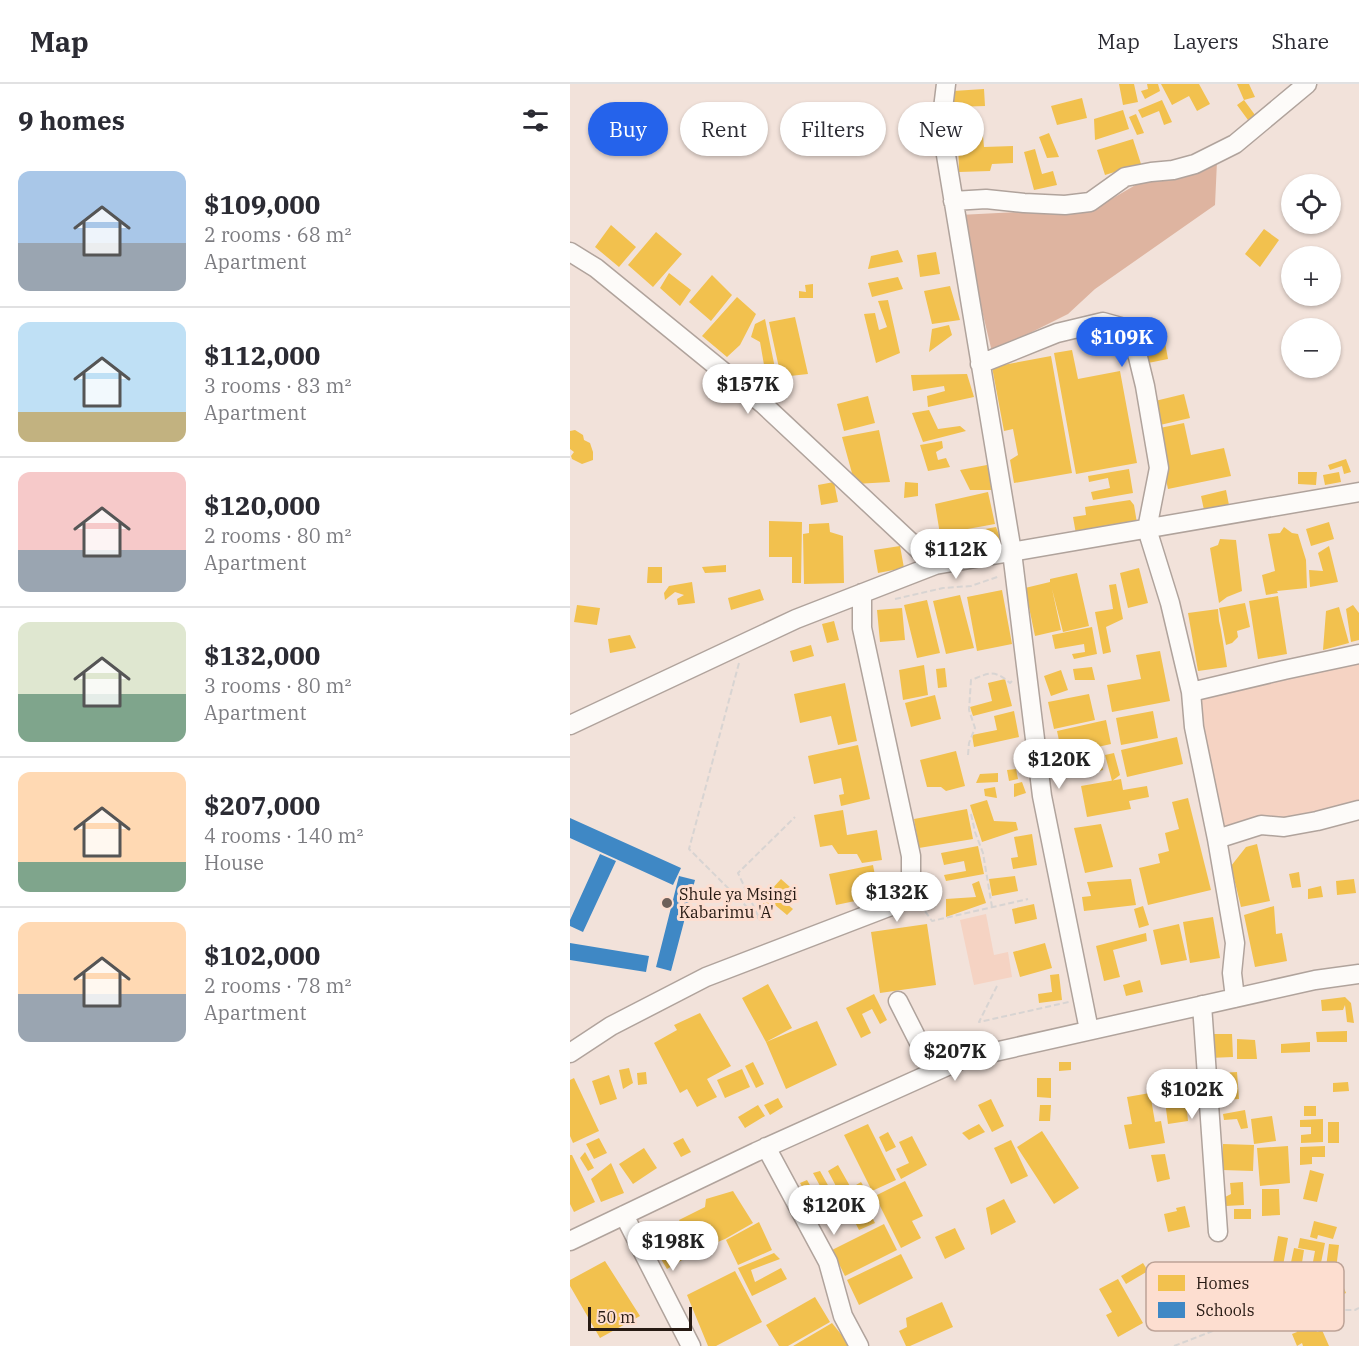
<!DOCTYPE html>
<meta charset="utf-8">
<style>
body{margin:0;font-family:"IBM Plex Serif",serif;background:#f7f7f7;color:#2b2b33;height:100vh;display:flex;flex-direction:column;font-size:22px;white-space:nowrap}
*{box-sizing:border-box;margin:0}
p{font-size:20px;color:#7c7c81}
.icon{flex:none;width:33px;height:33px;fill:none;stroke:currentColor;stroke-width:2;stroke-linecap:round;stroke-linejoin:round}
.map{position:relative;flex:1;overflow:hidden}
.details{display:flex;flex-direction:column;background:#fff;width:570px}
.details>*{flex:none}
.top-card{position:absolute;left:18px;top:18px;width:570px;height:54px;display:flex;gap:12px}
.buttons{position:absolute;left:711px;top:90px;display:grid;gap:12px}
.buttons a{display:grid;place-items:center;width:60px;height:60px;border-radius:50%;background:#fff;box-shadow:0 2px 4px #0004;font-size:30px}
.scale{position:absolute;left:18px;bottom:15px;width:104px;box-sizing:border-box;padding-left:6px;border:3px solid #271a13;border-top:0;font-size:16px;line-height:21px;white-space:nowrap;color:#271a13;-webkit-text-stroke:4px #fdded0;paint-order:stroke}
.price{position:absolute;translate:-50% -51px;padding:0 14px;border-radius:21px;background:#fff;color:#222;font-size:20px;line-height:39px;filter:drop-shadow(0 2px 3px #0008)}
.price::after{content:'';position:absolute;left:50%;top:36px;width:18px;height:14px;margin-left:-9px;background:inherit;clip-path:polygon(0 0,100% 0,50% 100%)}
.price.on{background:#2563eb;color:#fff}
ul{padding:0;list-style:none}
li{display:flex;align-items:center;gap:18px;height:150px;padding:0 18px}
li+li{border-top:2px solid #e1e1e2}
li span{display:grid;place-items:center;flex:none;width:168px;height:120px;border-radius:12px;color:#555}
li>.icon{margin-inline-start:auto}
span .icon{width:72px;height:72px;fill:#fffc;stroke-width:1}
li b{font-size:26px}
h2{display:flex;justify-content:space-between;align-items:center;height:72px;padding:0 18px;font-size:26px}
.pill{padding:0 21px;border-radius:27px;background:#fff;box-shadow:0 2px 4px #0004;font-size:21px;line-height:54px}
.pill.on{background:#2563eb;color:#fff}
header{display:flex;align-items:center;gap:36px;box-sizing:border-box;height:84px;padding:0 30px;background:#fff;border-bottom:2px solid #e1e1e2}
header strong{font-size:28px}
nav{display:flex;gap:33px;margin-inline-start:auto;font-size:21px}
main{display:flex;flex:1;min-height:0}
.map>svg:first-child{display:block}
</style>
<header>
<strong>Map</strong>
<nav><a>Map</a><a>Layers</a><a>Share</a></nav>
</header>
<main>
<section class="details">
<h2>9 homes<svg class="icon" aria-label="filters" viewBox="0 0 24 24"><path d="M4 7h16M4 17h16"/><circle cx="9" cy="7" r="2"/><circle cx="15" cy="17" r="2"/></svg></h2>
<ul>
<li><span style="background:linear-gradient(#a9c7e8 60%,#9aa5b1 0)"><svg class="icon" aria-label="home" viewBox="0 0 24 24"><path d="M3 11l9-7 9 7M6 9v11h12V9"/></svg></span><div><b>$109,000</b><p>2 rooms · 68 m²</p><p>Apartment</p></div></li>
<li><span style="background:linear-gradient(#bfe0f5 75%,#c2b280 0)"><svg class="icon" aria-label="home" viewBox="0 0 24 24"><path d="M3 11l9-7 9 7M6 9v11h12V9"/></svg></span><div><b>$112,000</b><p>3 rooms · 83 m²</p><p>Apartment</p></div></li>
<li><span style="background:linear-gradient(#f6c9c9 65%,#9aa5b1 0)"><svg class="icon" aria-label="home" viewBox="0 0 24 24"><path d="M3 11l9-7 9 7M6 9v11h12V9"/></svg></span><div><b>$120,000</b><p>2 rooms · 80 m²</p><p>Apartment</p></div></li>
<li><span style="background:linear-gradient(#dfe7d0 60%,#7fa58c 0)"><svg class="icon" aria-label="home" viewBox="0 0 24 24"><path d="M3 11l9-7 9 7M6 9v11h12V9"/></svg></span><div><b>$132,000</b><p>3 rooms · 80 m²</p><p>Apartment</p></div></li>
<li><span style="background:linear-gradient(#ffd9b3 75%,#7fa58c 0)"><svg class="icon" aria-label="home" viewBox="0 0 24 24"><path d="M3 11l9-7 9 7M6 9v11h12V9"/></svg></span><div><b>$207,000</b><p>4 rooms · 140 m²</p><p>House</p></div></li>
<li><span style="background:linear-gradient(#ffd9b3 60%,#9aa5b1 0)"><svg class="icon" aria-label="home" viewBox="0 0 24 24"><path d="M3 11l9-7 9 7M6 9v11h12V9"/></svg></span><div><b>$102,000</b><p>2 rooms · 78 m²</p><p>Apartment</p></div></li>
</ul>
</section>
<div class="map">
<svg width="789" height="1262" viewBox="0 0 789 1262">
<rect width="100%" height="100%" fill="#f2e2da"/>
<path fill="#f5d3c3" d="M789 576V716L655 757 628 614Z
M416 830 424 871 438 868 442 893 404 901 390 836Z"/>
<path fill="#deb4a0" d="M647 77 645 121 525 205 498 230 422 268 389 131 526 124 569 99Z"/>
<path fill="#f2c14e" d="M549 0H564L568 18 553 21Z
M577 0H588L590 7 575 15 571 7 578 5Z
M591 0H629L640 20 627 27 619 12 602 21Z
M667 0H679L685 13 674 16Z
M414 5 415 22 384 23 383 7Z
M512 14 517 34 487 41 481 22Z
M592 16 602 38 594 41 589 27 572 34 568 26Z
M674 16 685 31 678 36 667 21Z
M553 26 559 45 525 56 524 35Z
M566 30 574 49 567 51 559 33Z
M479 49 489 73 477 74 469 53Z
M413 52 414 63 443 62V79L422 80 420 87 389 88 388 53Z
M563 55 571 80 535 91 527 66Z
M465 65 472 90 483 87 487 101 464 106 454 68Z
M41 141 66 163 49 183 25 163Z
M694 145 709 156 690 183 675 170Z
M86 148 112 170 83 203 58 181Z
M328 166 333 178 298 185 301 172Z
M366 168 370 190 350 193 347 171Z
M99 189 121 206 110 222 90 204Z
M142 191 162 211 141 237 119 218Z
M328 193 333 205 302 213 298 199Z
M243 200V214H229V207L236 208 235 201Z
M380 202 390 236 362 240 354 207Z
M167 213 186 230 170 261 157 273 132 252Z
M318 216 330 269 306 279 294 230 305 229 309 246 317 243 308 217Z
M225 233 238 290 211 293 199 238Z
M195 235 208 299 197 298 190 258 181 253 185 240Z
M379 241 382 251 359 268 362 245Z
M594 253 598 275 578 279 574 257Z
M502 266 508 295 550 287 567 379 506 390 484 269Z
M481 272 502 389 444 399 440 376 448 371 443 345 434 347 422 283Z
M397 290 404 313 358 323 357 312 375 307 374 302 343 307 341 291Z
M614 310 620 334 590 341 585 317Z
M298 312 305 339 274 347 267 320Z
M359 326 368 345 390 342 396 347 353 358 342 329Z
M614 339 621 371 654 364 661 392 598 405 585 345Z
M5 346 13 351 14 356 20 359 23 368V376L12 380 2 375 1 372 4 368 0 365V347Z
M309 346 320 398 285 400 272 353Z
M372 357 373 364 366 368 368 376 376 374 380 383 358 387 350 361Z
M776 375 781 388 774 390 772 382 760 386 758 381Z
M417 381 424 406H400L390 386Z
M559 385 563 409 523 416 521 408 540 404 538 394 519 398 518 392Z
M728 388H747L746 401 728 400Z
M769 388 771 398 755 401 753 391Z
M264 398 268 418 251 421 248 401Z
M335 398 348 399V412L334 414Z
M656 406 659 421 634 426 631 412Z
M418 408 425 440 370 450 365 420Z
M560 416 564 421 567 439 506 450 503 433 516 431 515 423Z
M199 437 232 438 231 499H222V473H199Z
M759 438 764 455 741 462 736 445Z
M259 439 260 448 273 452 274 499 234 500 233 450 239 449V440Z
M426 443 436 469 372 474 367 454Z
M714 443 722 449 728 450 736 476 737 504 707 507 708 509 696 511 692 491 705 487 698 450 710 449Z
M650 455 666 456 672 507 657 513 649 519 640 464 648 461Z
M330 462 334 484 308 489 304 466Z
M759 462 768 498 740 503 739 486 753 487 748 469Z
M156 481V488L135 489 132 483Z
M78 483H92V499H77Z
M569 484 578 519 558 524 550 489Z
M507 489 519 542 493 548 482 505 491 546 465 552 455 504 480 498V495Z
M122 498 125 519 108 521 107 515 114 511 105 508 95 516 94 509 99 502Z
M546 500 553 535 536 543 541 568 533 570 525 528 543 525 539 501Z
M190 505 194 516 161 526 158 514Z
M432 506 442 560 407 567 397 513Z
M390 511 404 564 376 570 363 517Z
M708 512 717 570 688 575 679 517Z
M357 516 370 569 347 574 334 521Z
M675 519 680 543 667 547 668 553 662 559 656 561 649 524Z
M7 521 30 524 27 541 4 538Z
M783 521 789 529V556L781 558 776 525Z
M769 523 779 559 753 566 756 527Z
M332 524 335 556 310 558 307 526Z
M648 525 649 537 651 546 657 583 628 587 618 529Z
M264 537 269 556 257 559 252 540Z
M522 543 527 570 504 575 502 570 515 568 514 560 485 565 482 551Z
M60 551 66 564 40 569 38 555Z
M241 561 244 572 223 578 220 567Z
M590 567 600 617 542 628 537 601 571 595 566 571Z
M354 581 358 611 333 616 329 586Z
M522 583 525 596H505L503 585Z
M375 584 377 603 368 604 366 585Z
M491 586 498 606 481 612 474 592Z
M435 595 442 622 403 632 400 623 422 617 418 599Z
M275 599 287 657 268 661 261 632 230 639 224 610Z
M519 610 525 636 484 645 478 618Z
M365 611 371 635 341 643 335 619Z
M444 627 449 653 404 663 402 651 427 646 424 632Z
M583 627 588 654 551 661 546 634Z
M536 636 541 660 492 671 487 647Z
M607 653 613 680 557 693 551 666Z
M288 661 300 715 271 722 269 711 274 710 271 694 244 700 238 672Z
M386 667 395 702 376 707 371 703H357L350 676Z
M544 669 550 691 542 697 535 671Z
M529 671 533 686 518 690 515 674Z
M446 685 448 695 439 697 437 686Z
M428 689V698L406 699 410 690Z
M551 695 553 706 577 702 579 713 559 717 561 725 517 733 511 702Z
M452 698 456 709 444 713V700Z
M425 703 427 714 415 712 414 705Z
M618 714 641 806 578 821 569 784 590 779 588 770 599 767 595 749 609 745 602 718Z
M417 716 424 737 446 738 448 746 412 758 400 721Z
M397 725 403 755 349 764 344 735Z
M273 726 277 751 307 746 312 776 292 779 287 770H268L262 761 250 763 244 731Z
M531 740 543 783 515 789 504 744Z
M462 750 467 781 443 785 441 774 448 773 444 753Z
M687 760 700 817 671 823 661 782 676 763Z
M408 762 414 790 376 797 374 791 396 787 394 777 374 781 371 769Z
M303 781 309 812 266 821 259 790Z
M729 788 731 803 722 804 719 790Z
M445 792 448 807 422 812 419 795Z
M211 795 220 803 210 814 223 825 217 831 205 821 193 826 189 819Z
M561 795 566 821 514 827 512 813 521 812 517 798Z
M784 795 786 809 767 811 766 797Z
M409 797 416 819 376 833V815L406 813 402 800Z
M751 802 753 813 738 815V805Z
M464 820 467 835 445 840 442 825Z
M573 822 579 841 569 844 564 825Z
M704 822 706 850 712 849 717 877 685 883 674 831Z
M643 833 650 874 620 879 613 838Z
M357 840 366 901 310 909 301 848Z
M609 840 617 876 591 881 583 846Z
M576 849 577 857 543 866 550 893 534 897 526 862Z
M475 859 482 884 450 893 443 868Z
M489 890 492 916 469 919 468 910 482 908 480 891Z
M570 896 573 908 556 912 553 901Z
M198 900 222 944 196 958 247 937 267 981 216 1005 196 958 172 914Z
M304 910 317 936 310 940 302 925 292 930 301 949 291 954 276 924Z
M775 913 781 919 784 939 777 938 775 921 773 926 752 927 751 916Z
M130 929 161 982 137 995 147 1013 127 1023 117 1005 110 1009 84 959 107 946 104 941Z
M777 947V958H747L746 948Z
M638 950H662L663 973 639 974Z
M667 955 685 956 687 975H667Z
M740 958V968L711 969V960Z
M183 978 194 1000 186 1004 175 982Z
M489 978H501V986L489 987Z
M59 984 63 999 53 1005 49 986Z
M172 985 180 1003 155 1014 147 996Z
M613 986 618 1037 598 1040 591 987Z
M76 988 77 1000 68 1001 67 989Z
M667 988 669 1015 650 1016 648 989Z
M39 991 47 1015 30 1021 22 997Z
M4 994 29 1047 3 1059 0 1052V996Z
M467 994H481V1014L467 1013Z
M778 998 779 1007 763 1008V999Z
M580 1009 585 1038 591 1037 595 1059 559 1065 554 1041 562 1040 557 1013Z
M208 1014 213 1023 200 1031 194 1021Z
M421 1015 434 1042 422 1048 408 1021Z
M188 1021 195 1032 175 1044 168 1033Z
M470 1021H481L480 1037H469Z
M734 1022H746V1032H734Z
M675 1026 678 1044 671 1045 667 1035 654 1036 653 1030Z
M702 1032 706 1057 684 1060 681 1035Z
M753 1035V1058L731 1059V1051L741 1050V1043H730V1036Z
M758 1038H769V1059H758Z
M298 1040 326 1096 302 1107 274 1051Z
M409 1040 415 1048 399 1056 392 1049Z
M472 1047 509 1104 484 1120 447 1063Z
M318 1048 326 1063 316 1068 309 1053Z
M342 1052 357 1081 331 1095 326 1085 339 1079 329 1058Z
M29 1054 37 1069 24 1075 16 1060Z
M113 1054 121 1068 111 1073 103 1059Z
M441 1056 458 1092 441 1100 424 1064Z
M653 1060 684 1061 683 1087 652 1086Z
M718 1062 720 1099 690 1102 687 1064Z
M755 1062V1073H742V1080L730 1081V1063Z
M74 1064 87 1084 63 1100 49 1080Z
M15 1068 24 1084 18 1087 10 1074Z
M595 1070 600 1095 587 1098 581 1071Z
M0 1071H2L25 1118 4 1128 0 1120Z
M41 1079 54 1109 31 1118 21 1095Z
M268 1081 281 1104 291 1098 299 1111 277 1123 258 1087Z
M740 1086 754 1090 747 1118 733 1115Z
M250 1087 273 1128 253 1139 230 1099 237 1096 254 1126 261 1122 243 1089Z
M335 1097 353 1132 342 1137 351 1154 331 1164 305 1112Z
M673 1098 674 1121 656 1122 655 1113 661 1110 660 1099Z
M692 1105H709L710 1131 692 1132Z
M163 1107 183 1139 155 1155 126 1167 109 1136 135 1123 136 1115Z
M434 1115 446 1138 421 1151 416 1124Z
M615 1122 620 1143 598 1148 594 1130 607 1127 606 1124Z
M664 1125H681V1135H664Z
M300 1129 305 1139 289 1146 284 1136Z
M744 1137 767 1143 763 1155 748 1151 747 1155 740 1153Z
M189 1138 202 1166 168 1181 156 1156Z
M108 1140 124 1169 97 1185 80 1157 85 1145Z
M314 1140 327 1166 275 1192 262 1166Z
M385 1144 395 1165 375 1175 365 1153Z
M708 1152 718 1154 712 1187 702 1185Z
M730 1154 755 1159 750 1184 742 1183 745 1167 728 1164Z
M759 1160 769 1161 766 1185 756 1183Z
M724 1164 734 1166 731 1185 720 1183Z
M204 1169 210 1175 181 1186 185 1198 211 1184 217 1195 182 1212 168 1184Z
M331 1170 343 1194 289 1221 277 1196Z
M35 1177 70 1232 30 1254 0 1202V1196Z
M573 1179 578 1187 556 1200 551 1192Z
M165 1187 192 1238 146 1262H138L117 1211Z
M548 1195 573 1239 548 1253 536 1231 542 1228 529 1205Z
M773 1202 776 1209 767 1213 761 1207Z
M245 1213 260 1238 218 1262H209L196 1241Z
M372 1218 383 1243 340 1262H336L329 1247 337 1243 336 1234Z
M740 1233 747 1248 752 1246 759 1262H733L732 1259 727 1262 722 1250 727 1248 723 1240Z
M262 1239 279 1260 277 1262H223Z"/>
<path fill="#3f88c5" d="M0 734 111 784 103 801 0 754Z
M30 770 46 777 13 848 0 842V836Z
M109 792 125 796 101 887 86 883Z
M0 859 79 872 76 888 0 876Z"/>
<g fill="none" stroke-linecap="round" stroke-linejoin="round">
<defs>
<path id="minor" d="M376 0 371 41 442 468 472 712 519 946
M383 117 416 115 454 119 495 121 520 118 555 93 581 88 603 86 625 80 665 60 737 0
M0 168 26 184 193 320 365 481
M410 280 487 249 533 238 551 243 559 250 568 273 575 302 589 384 577 445 600 519 621 608 624 643 647 755 665 859 662 889 665 914
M621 608 714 586 789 570
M0 641 226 535 365 481 789 408
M647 755 691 741 714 743 747 737 789 726
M328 917 364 988
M632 921 648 1148
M0 969 41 942 136 893 321 822 341 808V772L292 544V509
M196 1063 258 1178 273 1232 289 1262
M54 1131 121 1262
M0 1157 186 1068 393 975 745 896 789 890"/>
</defs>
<use href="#minor" stroke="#b0a39c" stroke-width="21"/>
<path stroke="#d8d4d2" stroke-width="2" stroke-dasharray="6 3" stroke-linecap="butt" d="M325 515 373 504 401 502 430 492
M169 579 119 765 190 836 168 789 225 733
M398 671 399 659 405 644 399 626 401 596C419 589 424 585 440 599L442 597
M401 730 405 748 413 769 422 823
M350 820 362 837 458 815
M427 902 409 938 499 918
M604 1262 648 1245 700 1221 761 1226H785L789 1224"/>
<use href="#minor" stroke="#fdfbf9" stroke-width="18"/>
</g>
<circle fill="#6e6059" stroke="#fdded0" stroke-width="2" cx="97" cy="819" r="6"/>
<g text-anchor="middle" stroke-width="6" stroke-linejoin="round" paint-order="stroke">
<g font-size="16" fill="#271a13" stroke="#fdded0" text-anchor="start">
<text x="109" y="816">Shule ya Msingi<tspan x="109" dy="18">Kabarimu 'A'</tspan></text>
</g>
</g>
<rect x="576" y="1178" width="198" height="69" rx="9" fill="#fdded0" stroke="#bda397" stroke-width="1.5"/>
<rect x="588" y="1191" width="27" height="16" fill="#f2c14e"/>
<rect x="588" y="1218" width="27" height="16" fill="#3f88c5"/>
<g font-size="16" fill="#271a13">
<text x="626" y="1205">Homes</text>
<text x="626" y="1232">Schools</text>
</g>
</svg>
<div class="buttons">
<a><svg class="icon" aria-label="locate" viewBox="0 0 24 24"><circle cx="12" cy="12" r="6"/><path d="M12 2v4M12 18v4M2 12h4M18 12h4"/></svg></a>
<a>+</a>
<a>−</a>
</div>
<div class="scale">50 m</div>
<b class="price on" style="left:552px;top:284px">$109K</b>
<b class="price" style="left:178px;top:331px">$157K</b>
<b class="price" style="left:386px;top:496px">$112K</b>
<b class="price" style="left:489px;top:706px">$120K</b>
<b class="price" style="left:327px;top:839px">$132K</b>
<b class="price" style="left:385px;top:998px">$207K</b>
<b class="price" style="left:622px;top:1036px">$102K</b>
<b class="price" style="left:264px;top:1152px">$120K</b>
<b class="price" style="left:103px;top:1188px">$198K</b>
<div class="top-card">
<a class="pill on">Buy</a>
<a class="pill">Rent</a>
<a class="pill">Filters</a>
<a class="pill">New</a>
</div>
</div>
</main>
